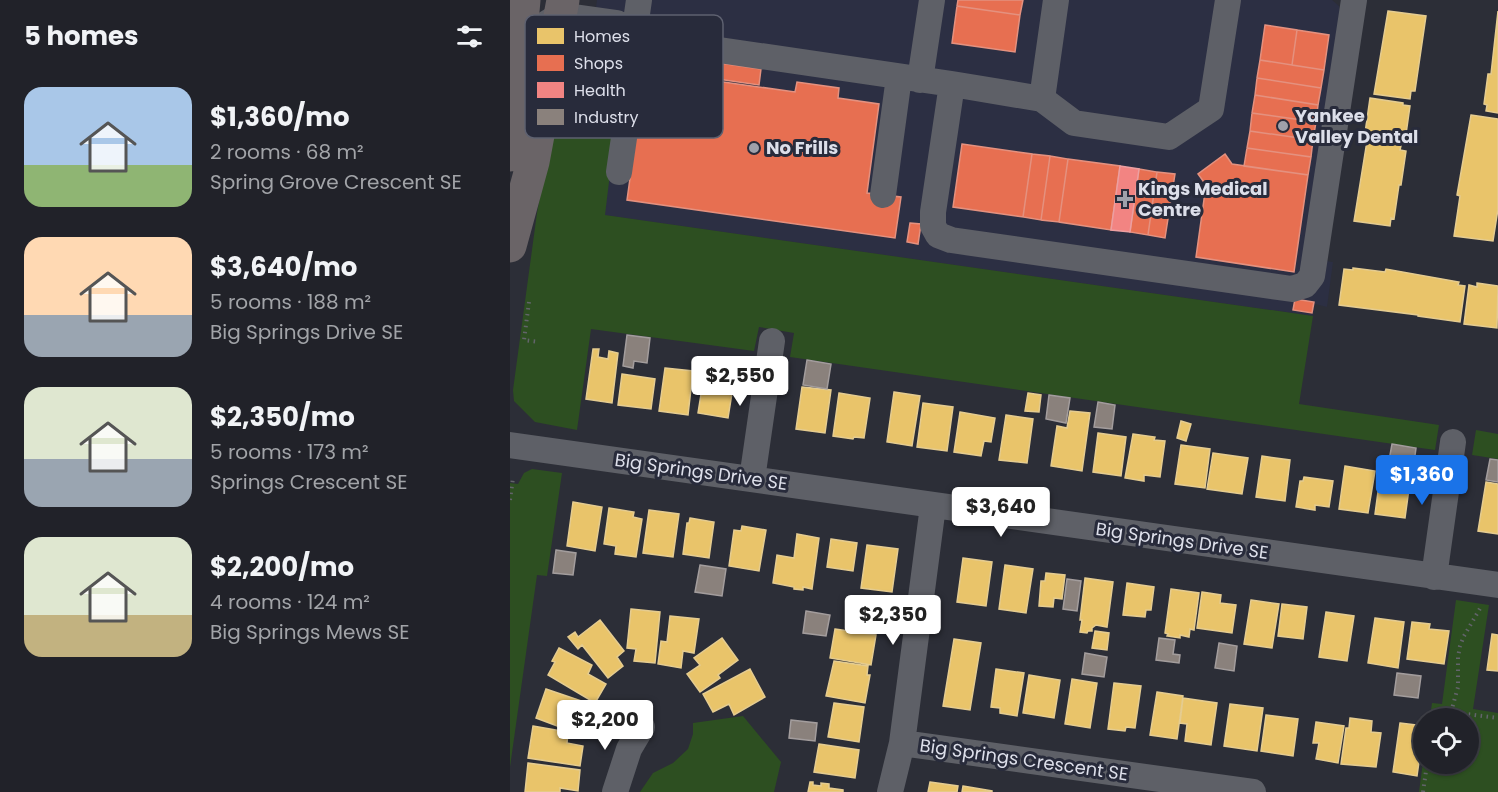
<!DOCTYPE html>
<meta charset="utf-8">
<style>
body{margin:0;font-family:Poppins,sans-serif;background:#292a31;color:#f1f3f6;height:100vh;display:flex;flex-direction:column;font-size:22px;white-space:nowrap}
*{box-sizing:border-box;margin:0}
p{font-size:20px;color:#a2a4a8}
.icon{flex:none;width:33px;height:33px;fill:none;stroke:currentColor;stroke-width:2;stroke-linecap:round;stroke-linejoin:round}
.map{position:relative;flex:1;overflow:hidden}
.sheet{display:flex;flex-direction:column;background:#212229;width:510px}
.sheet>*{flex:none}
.tools{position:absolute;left:903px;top:708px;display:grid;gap:12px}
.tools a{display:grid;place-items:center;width:66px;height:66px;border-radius:50%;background:#212229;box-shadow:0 2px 4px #0004,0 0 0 2px #3e3f46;font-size:30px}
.price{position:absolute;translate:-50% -51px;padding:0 14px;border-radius:6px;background:#fff;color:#222;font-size:20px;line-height:39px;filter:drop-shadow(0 2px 3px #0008)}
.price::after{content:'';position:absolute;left:50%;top:36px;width:18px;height:14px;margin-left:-9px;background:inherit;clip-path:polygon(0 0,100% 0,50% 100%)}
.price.selected{background:#1a73e8;color:#fff}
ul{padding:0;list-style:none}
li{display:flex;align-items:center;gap:18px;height:150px;padding:0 24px}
li span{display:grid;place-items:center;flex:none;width:168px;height:120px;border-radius:18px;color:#555}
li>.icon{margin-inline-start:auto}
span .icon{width:72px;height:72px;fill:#fffc;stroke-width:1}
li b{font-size:26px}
h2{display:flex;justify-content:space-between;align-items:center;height:72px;padding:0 24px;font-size:26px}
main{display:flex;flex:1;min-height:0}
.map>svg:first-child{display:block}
</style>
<main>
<section class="sheet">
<h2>5 homes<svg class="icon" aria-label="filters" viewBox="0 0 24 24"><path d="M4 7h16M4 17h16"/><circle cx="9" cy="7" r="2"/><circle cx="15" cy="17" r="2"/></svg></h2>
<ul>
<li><span style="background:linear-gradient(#a9c7e8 65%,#8fb573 0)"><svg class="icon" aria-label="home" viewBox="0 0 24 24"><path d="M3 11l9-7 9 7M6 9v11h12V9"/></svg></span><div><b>$1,360/mo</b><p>2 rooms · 68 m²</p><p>Spring Grove Crescent SE</p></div></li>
<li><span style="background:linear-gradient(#ffd9b3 65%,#9aa5b1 0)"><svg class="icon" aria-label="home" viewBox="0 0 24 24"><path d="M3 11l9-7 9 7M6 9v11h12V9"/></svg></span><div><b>$3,640/mo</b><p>5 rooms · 188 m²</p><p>Big Springs Drive SE</p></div></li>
<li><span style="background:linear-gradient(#dfe7d0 60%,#9aa5b1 0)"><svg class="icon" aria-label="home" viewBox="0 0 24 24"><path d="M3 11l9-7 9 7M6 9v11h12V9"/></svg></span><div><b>$2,350/mo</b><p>5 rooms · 173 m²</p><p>Springs Crescent SE</p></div></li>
<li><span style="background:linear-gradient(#dfe7d0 65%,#c2b280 0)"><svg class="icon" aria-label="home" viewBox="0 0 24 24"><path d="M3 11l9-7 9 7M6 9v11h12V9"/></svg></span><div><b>$2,200/mo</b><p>4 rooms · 124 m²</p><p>Big Springs Mews SE</p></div></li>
</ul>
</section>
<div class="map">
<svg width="988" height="792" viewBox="0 0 988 792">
<rect width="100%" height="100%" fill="#2c2e37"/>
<path fill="#2c2f43" d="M87 0H822L829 6 831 22 796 258 823 262 817 307 805 304 803 316 94 215 115 49 81 45Z"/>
<path fill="#2d4f21" d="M81 45 115 49 95 215 803 316 789 404 929 425 925 450 280 357 284 333 249 327 244 351 81 329 67 430 25 422 4 401 3 390 27 213 56 57Z
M966 430 988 434V459L962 455Z
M22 469 52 473 37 576 27 575 0 767V483L8 484 14 473Z
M946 600 979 605 963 709 988 713V792H909L913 762 958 764V718H920L922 703 932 704Z
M233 716 271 762 264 792H130L143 773 163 763 178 749 183 734V723Z"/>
<path fill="#e9c46a" stroke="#e5cc90" stroke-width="1.5" d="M878 11 916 16 905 91H901L900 99 864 94Z
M988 11V113L976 111 977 105 974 104 978 74H981Z
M860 98 893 103V105L900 106 895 141H892L890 150 896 151 891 185H889L884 219 881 218 880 226 844 221 857 141 854 140Z
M961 115 988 119V209L983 241 944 236 950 196 947 195Z
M843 268 875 272 876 269 949 282 948 285 955 286 950 322 908 316V315L829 305 834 269 843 270Z
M967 283 988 286 987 328 954 324 959 285 967 287Z
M83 349H89L88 357 98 359 99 351 108 353 102 403 76 399Z
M155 368 183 371 178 415 149 411Z
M112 374 145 379 141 409 108 405Z
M292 387 321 390 315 433 286 429Z
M192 388 222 393 218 418 188 413Z
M384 392 410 396 402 446 377 442Z
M329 393 360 398 354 438 344 437 343 439 323 436Z
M518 393 531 395 529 412 515 411Z
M413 403 443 407 437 451 407 447Z
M560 411 580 413 572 471 541 466 547 426 557 428Z
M450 412 485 418 481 442 474 441 471 456 444 452Z
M496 415 523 419 517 463 489 460Z
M671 421 681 424 676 441 667 438Z
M588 433 616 437 611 476 583 472Z
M623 434 645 437 644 440 655 441 650 477 634 475V481L615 478Z
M671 445 700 449 695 488 665 484Z
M703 453 738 458 732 494 697 489Z
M752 456 780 460 775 501 746 497Z
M835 466 865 471 858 513 829 509Z
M871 470 901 474 895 518 865 514Z
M794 477 823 481 819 507 805 505V510L786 507 790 481H793Z
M976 482 988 484V534L968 531Z
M63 502 92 507 85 551 57 546Z
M99 508 124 512 123 517 132 519 126 557 105 554 106 546 94 544Z
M139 510 169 514 163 557 133 553Z
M180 518 204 522 199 558 173 554 177 523H179Z
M232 526 256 530 249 571 219 566 224 530 231 531Z
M287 534 309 538 302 589 293 587V590L284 589V587L263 583 267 555 284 558Z
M321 539 347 543 343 571 317 567Z
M357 545 388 549 382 592 351 588Z
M453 558 482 562 476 606 447 602Z
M495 565 523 569 516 613 489 609Z
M536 573 555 575 552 599 544 598 543 607 529 606 531 581H535Z
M575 578 603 582 597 627 586 625 582 628V631H578L577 633 570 632 572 620H570Z
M617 583 644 587 641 610H636L635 617 613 615Z
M661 589 689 593 684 630 680 629 679 637 670 635V638L657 636 658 634 655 633Z
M692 592 711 595 710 603 726 605 722 633 687 628Z
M741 600 769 604 762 648 734 644Z
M772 604 797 607 793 639 768 636Z
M121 609 150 612 145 663 124 661 126 649 117 648Z
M816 612 844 616 837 661 809 657Z
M160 616 189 619 184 653 173 651 171 668 148 664 151 641 157 642Z
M865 618 894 622 888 668 858 663Z
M90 620 114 651 107 657 113 666 98 678 72 645 68 649 58 637 65 632 68 637Z
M902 622 920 624 919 629 939 631 934 664 897 659Z
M325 629 366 635 361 665 320 658Z
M585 631 599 633 597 650 582 648Z
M982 634 988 635V671L977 670Z
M212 638 228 660 208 675 210 678 190 692 177 674 190 665 184 658Z
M444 639 471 643 460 710 433 706Z
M49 648 82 665 78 674 96 684 85 703 38 675 45 662 42 661Z
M324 661 358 666 357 675H360L355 703 316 696Z
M240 669 255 697 224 715 219 704 203 712 193 694Z
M486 669 514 673 507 716 490 713V708L481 707Z
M519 675 550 680 544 718 513 713Z
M562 679 587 683 580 728 555 724Z
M604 683 631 686 625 728 616 727 615 731 598 729Z
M36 689 86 706 79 726 62 720 58 730 26 718Z
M647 692 673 696 667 739 640 735Z
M673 698 707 703 701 745 675 741 677 724 670 723Z
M324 703 354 707 349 742 318 737Z
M720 704 753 708 747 751 714 746Z
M756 715 788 719 783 756 751 751Z
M840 718 862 721 861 732 871 733 866 767 831 764 836 728H839Z
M806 722 834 726 828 763 806 759 809 743H803Z
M890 723 914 726 907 776 883 772Z
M23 726 58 732 57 743 73 746 70 766 18 758Z
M309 744 349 750 345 778 304 772Z
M18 763 70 770 68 791 50 788V792H15Z
M300 782H303V785L311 786V783L319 784V788L333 790V792H298Z
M420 782 448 786 447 792H418Z
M453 786 482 791V792H452Z"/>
<path fill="#e76f51" stroke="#e4917f" stroke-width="1.5" d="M448 0H513L510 15 447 6Z
M447 6 510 15 505 52 442 43Z
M755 25 787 30 782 65 750 60Z
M787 30 819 35 814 70 782 65Z
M189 60 251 69 249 85 187 76Z
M750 60 814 70 811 88 747 78Z
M135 71 285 92 287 82 329 88 328 98 369 104 357 193 391 197 385 238 117 200Z
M747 78 811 88 808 105 745 95Z
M745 95 808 105 806 122 742 113Z
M742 113 806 122 803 140 740 131Z
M740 131 803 140 801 157 737 148Z
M452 144 522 154 513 217 443 207Z
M737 148 801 157 798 175 734 166Z
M522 154 540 156 531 220 513 217Z
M715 154 722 164 798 175 784 272 686 257 696 185 688 174Z
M540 156 558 159 549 222 531 220Z
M558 159 610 166 601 230 549 222Z
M629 169 647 172 638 235 620 232Z
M647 172 665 174 655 238 638 235Z
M400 223 411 224 408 244 397 242Z
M785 299 804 302 802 313 783 310Z"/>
<path fill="#f28482" stroke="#ec9fa1" stroke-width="1.5" d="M610 166 629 169 620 232 601 230Z"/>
<path fill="#8a817c" stroke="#a39d9d" stroke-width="1.5" d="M117 335 140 338 137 363 124 361 123 368 113 366Z
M297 360 321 364 317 389 293 385Z
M539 395 560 398 556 423 536 419Z
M588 402 605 405 602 429 584 427Z
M882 444 906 448 903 470 878 466Z
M980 459 988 460V482L976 480Z
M46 550 66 553 63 575 43 573Z
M190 565 216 569 212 596 185 592Z
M557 579 571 581 567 611 553 609Z
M296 611 320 615 316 636 293 633Z
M649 638 665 640 663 654 670 655 669 663 646 660Z
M709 643 727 646 724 671 705 668Z
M575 653 597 657 594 677 572 674Z
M887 673 911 676 908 698 884 695Z
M281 720 307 723 305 741 279 738Z"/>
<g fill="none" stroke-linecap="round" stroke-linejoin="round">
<path stroke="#63646b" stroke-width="4" stroke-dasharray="1.5 4.5" stroke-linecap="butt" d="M19 302 14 340 29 342
M0 500 3 478
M941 712 948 687V657L950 646 954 636 972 605
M924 718 925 710 988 718
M913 792 917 764"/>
<path stroke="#5e6067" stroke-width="26" d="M124 35 129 0
M11 39 50 15 107 23 114 28
M41 64 57 45 68 39 124 35 182 46 442 84 532 99 564 123 659 137 701 109 718 0
M410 80 422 0
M442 84 423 212V226L428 235 441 240 782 289 795 285 802 276 844 0
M532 99 546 0
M109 172 129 35
M373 195 389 77
M0 445 988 585
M242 479 262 341
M924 577 943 442
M392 743 743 792
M105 792 119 749 132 727
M380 792 392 743 423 506"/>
<path stroke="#6a6467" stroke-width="33" d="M0 155 14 0
M0 246 23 162 53 0"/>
</g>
<g fill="#9fa1ab" stroke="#282b3b" stroke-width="2">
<circle cx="773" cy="126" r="6"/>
<circle cx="244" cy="148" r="6"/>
<path d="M612 190h6v6h6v6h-6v6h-6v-6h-6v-6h6z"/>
</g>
<g text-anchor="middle" stroke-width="6" stroke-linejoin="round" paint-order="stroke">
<g font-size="18" font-weight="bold" fill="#dddfea" stroke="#282b3b" text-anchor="start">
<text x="785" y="122">Yankee<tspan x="785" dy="21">Valley Dental</tspan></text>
<text x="256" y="154">No Frills</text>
<text x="628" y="195">Kings Medical<tspan x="628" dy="21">Centre</tspan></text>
</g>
<g font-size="18" fill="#dddfea" stroke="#282b3b">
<text transform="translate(191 472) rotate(8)" y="6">Big Springs Drive SE</text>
<text transform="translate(672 541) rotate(8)" y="6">Big Springs Drive SE</text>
<text transform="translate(514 760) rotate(8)" y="6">Big Springs Crescent SE</text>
</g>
</g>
<rect x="15" y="15" width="198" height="123" rx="9" fill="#282b3b" stroke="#5e6170" stroke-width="1.5"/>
<rect x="27" y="28" width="27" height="16" fill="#e9c46a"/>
<rect x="27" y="55" width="27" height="16" fill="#e76f51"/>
<rect x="27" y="82" width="27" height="16" fill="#f28482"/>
<rect x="27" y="109" width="27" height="16" fill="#8a817c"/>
<g font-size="16" fill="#dddfea">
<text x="64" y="42">Homes</text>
<text x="64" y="69">Shops</text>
<text x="64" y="96">Health</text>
<text x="64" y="123">Industry</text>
</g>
</svg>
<div class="tools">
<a><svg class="icon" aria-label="locate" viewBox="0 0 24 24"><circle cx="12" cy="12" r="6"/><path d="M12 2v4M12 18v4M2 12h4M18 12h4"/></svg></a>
</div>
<b class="price" style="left:230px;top:407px">$2,550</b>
<b class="price selected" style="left:912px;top:506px">$1,360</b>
<b class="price" style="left:491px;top:538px">$3,640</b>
<b class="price" style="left:383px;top:646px">$2,350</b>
<b class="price" style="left:95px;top:751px">$2,200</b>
</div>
</main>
